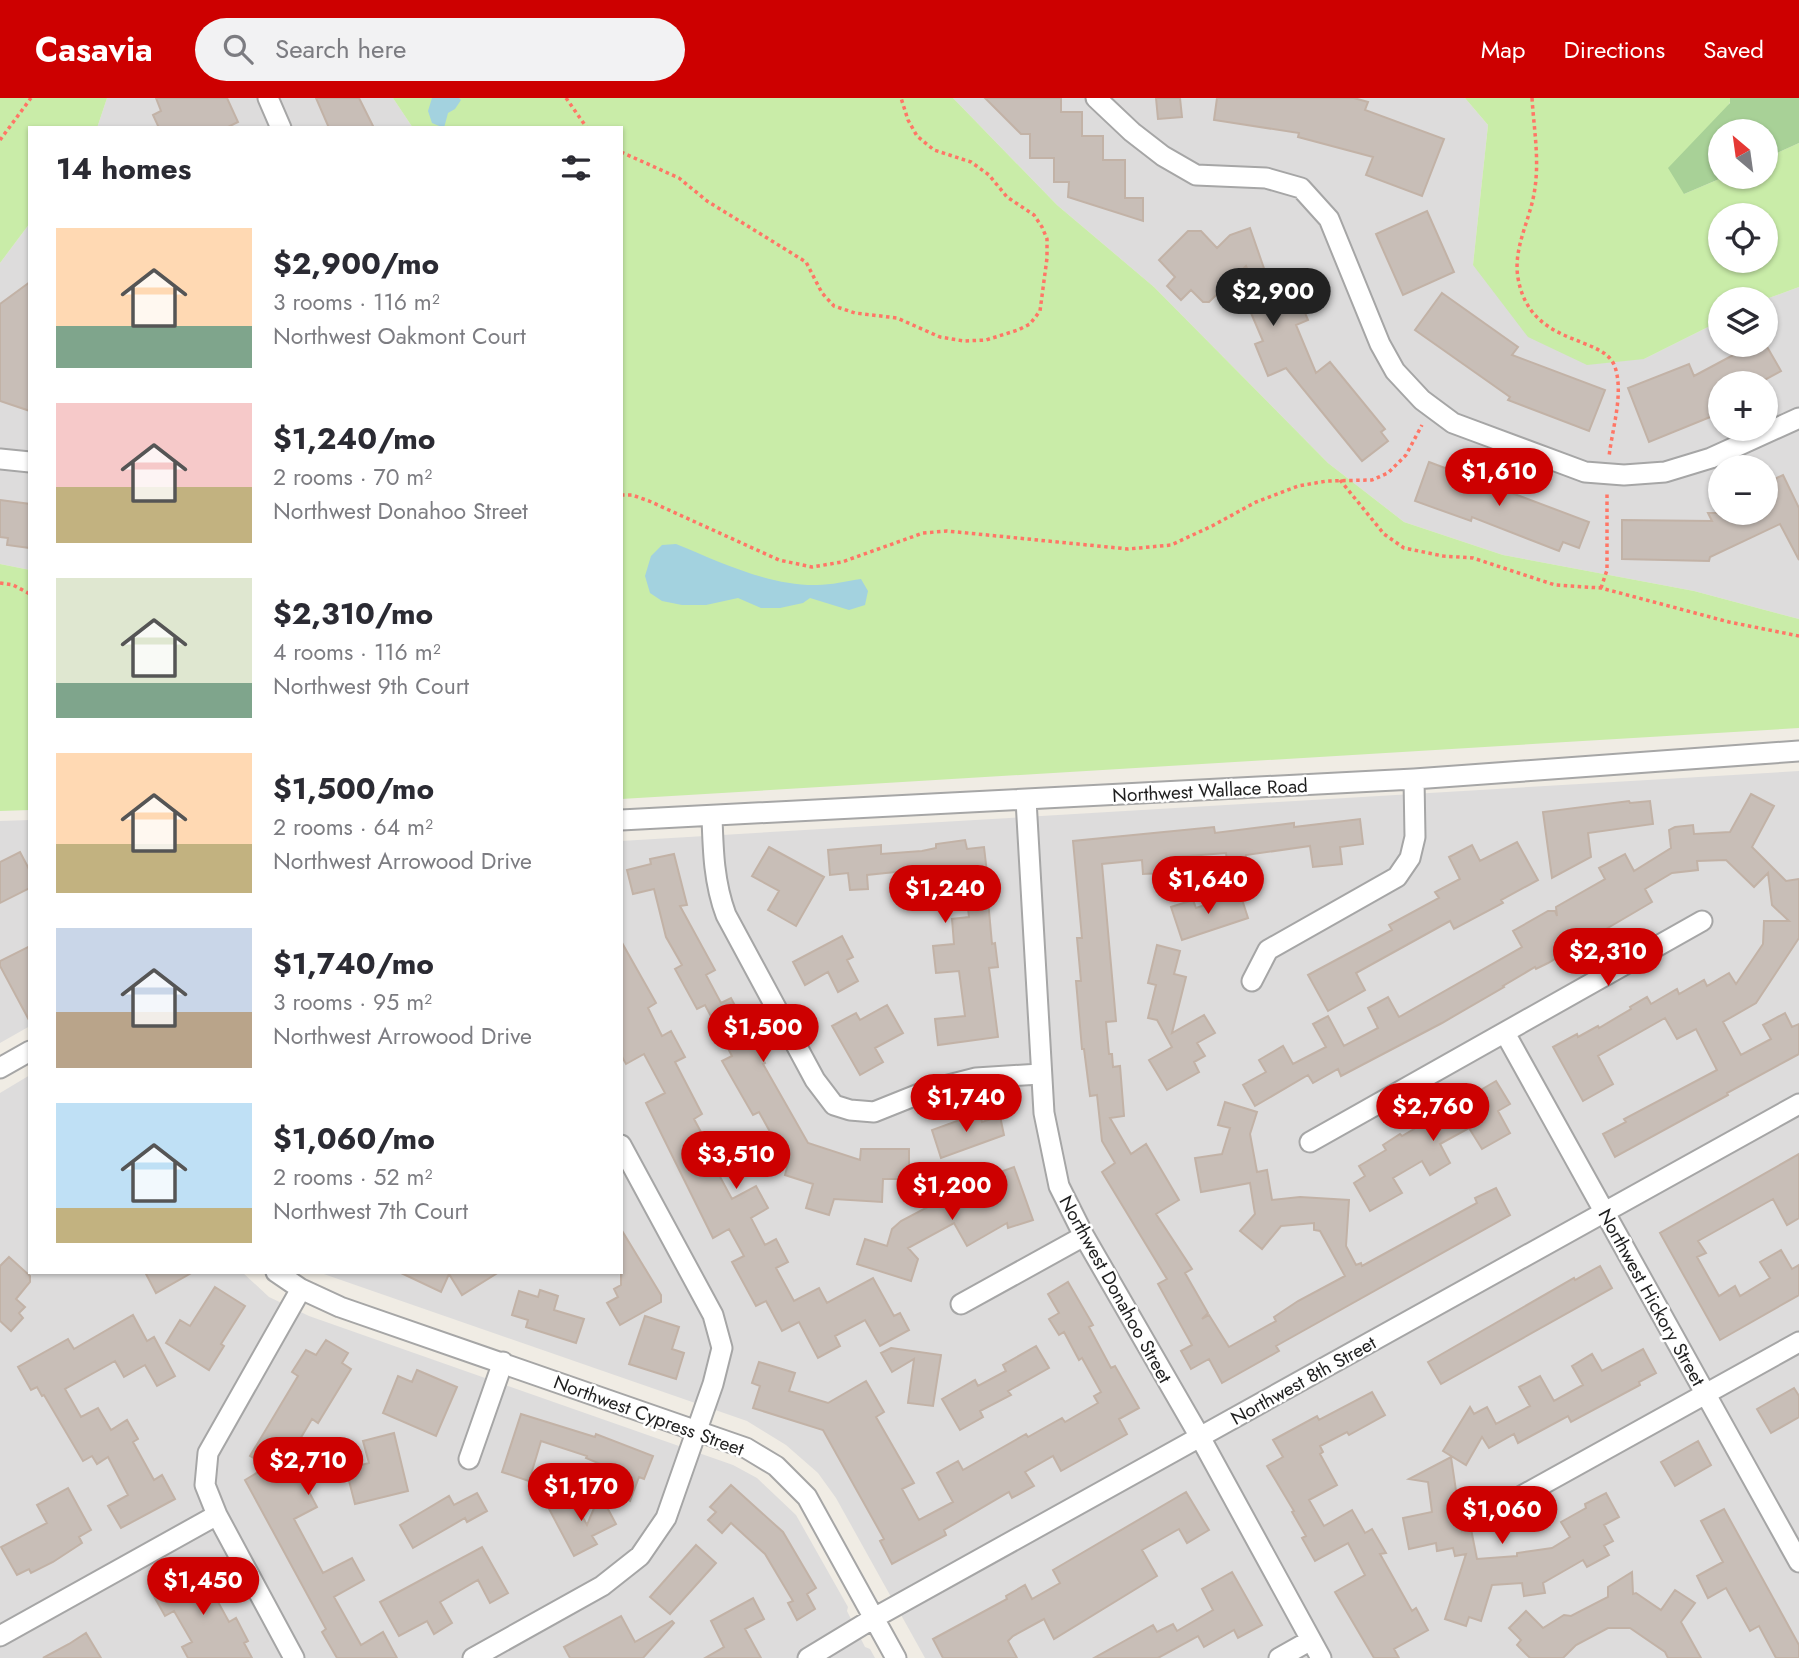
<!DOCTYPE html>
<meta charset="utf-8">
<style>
body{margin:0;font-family:Jost,sans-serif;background:#f2f2f3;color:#2b2b33;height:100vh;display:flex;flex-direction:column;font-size:26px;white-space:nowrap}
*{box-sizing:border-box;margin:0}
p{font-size:23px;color:#7c7c81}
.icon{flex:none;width:38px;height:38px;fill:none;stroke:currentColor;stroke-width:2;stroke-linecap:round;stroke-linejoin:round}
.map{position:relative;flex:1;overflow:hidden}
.drawer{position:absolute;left:28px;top:28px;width:595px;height:1148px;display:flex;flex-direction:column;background:#fff;border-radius:0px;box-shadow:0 2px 5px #0004}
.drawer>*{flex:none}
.needle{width:46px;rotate:331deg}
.controls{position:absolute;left:1708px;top:21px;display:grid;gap:14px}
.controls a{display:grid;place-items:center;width:70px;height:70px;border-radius:50%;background:#fff;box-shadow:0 2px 5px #0004;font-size:35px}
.price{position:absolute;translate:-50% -60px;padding:0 16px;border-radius:24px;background:#cd0000;color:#fff;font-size:23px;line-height:46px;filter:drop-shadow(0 2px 4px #0008)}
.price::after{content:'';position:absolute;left:50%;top:42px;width:21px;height:16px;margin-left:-10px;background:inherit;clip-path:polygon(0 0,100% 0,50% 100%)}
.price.active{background:#222;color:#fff}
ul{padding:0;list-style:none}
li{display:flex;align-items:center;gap:21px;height:175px;padding:0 28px}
li span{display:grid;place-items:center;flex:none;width:196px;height:140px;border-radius:0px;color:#555}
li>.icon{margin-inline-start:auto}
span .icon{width:84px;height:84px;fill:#fffc;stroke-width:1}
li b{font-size:30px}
h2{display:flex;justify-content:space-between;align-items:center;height:84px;padding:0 28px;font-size:30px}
header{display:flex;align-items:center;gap:42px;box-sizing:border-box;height:98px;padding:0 35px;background:#cd0000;color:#fff}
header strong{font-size:33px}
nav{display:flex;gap:38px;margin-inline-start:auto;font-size:24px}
.search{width:490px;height:63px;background:#f2f2f3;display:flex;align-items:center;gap:18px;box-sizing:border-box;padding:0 24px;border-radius:38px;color:#7c7c81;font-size:26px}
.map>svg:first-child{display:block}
</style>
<header>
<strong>Casavia</strong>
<div class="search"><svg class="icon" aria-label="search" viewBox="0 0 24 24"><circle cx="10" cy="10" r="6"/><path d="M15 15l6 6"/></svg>Search here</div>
<nav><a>Map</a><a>Directions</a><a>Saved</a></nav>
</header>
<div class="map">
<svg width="1799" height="1560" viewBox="0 0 1799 1560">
<rect width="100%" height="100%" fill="#f0ece4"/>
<path fill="#dddcdc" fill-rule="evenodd" d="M107 0H393L413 30H97Z
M953 0H1465L1488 27 1473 167 1644 261 1720 223V247H1766V201L1799 189V521L1694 493 1503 457 1404 424 1328 365 1154 189 1057 107ZM1720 285H1766V331H1720ZM1720 369H1766V415H1720Z
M30 125V472L0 466V165Z
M1799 673V1560H925L836 1400 818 1375 786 1347 747 1323 318 1174H621V743Z
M30 722V928L0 945V723Z
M30 977V1174H242L269 1199 309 1218 733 1367 757 1380 796 1417 848 1509 847 1513 865 1549 870 1551 875 1560H0V995Z"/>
<path fill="#c9eca8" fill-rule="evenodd" d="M0 0H107L97 30H30V125L0 165Z
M393 0H953L1057 107 1154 189 1328 365 1404 424 1503 457 1694 493 1799 521V630L621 701V30H413Z
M1465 0H1730V4L1684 96 1724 79H1766V60L1799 45V189L1766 201H1720V223L1644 261 1587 267 1528 239 1473 167 1488 27ZM1720 117H1766V163H1720Z
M0 466 30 472V712L0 713Z"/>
<path fill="#a8d197" d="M1730 0H1799V45L1766 60V33H1720V79H1724L1684 96 1668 70 1730 5Z"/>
<path fill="#a3d2df" d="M432 0H459L461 2 455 11 448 15 444 30 432 25 428 13Z
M676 446C720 464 769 488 817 487 831 487 847 483 861 481L868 493 865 507 849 512 810 500 803 505 780 510H761L738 500 706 507H682L662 503 650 495 645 478 651 458 662 447Z"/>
<path fill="#c8beb7" stroke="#c2b2a6" stroke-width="2" d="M156 0H227L238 24 226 30H159L153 17 161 13Z
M316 0H359L374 30H329Z
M985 0H1061V14H1082V38H1103V62H1125V100H1143V123L1068 99 1069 84H1054V60H1030V36H1021Z
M1156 0H1180L1182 19 1158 21Z
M1217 0H1354L1368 4 1365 12 1444 41 1422 98 1366 77 1373 59 1298 39 1299 35 1214 22Z
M1427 113 1454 174 1403 197 1376 136Z
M1250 130 1268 182 1288 174 1308 222 1296 227 1316 275 1330 264 1385 331 1381 334 1388 343 1362 363 1286 270 1268 278 1255 246 1263 243 1248 208 1261 203 1246 168 1209 204H1203L1191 192 1181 202 1167 188 1175 179 1159 162 1188 133H1201L1217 150 1230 137Z
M30 184V313L0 303V206Z
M1442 195 1518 249 1512 257 1605 292 1589 333 1508 302 1510 299 1415 232Z
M1752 247H1766L1781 273 1759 285H1720V315L1649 344 1628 290 1689 266 1694 278Z
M1429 364 1589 424 1579 450 1563 444 1559 453 1472 419 1471 423 1415 403Z
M1783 377 1799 410V462L1780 426 1710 459 1709 463 1622 461V422L1712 423 1708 415H1766V385Z
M0 402 30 406V450L7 447 8 440 0 439Z
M1751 696 1774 708 1752 749 1786 783 1799 781V840L1756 905 1723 924 1741 957 1771 941 1763 927 1785 915 1792 929 1799 926V956L1727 995 1728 997 1615 1059 1603 1036 1626 1024 1624 1021 1717 972 1696 931 1677 941 1665 920 1598 958 1613 986 1583 1003 1553 949 1577 936 1578 939 1598 928 1599 930 1631 911 1630 909 1647 899 1651 906 1677 891 1679 896 1704 882 1707 888 1729 875 1736 886 1763 846 1764 823H1789L1772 807 1768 775 1754 789 1726 762 1697 763 1698 772 1672 775 1645 791 1652 804 1548 865 1536 871 1535 869 1503 888 1504 889 1442 925 1341 978 1338 971 1313 985 1308 977 1255 1008 1243 987 1266 974 1259 962 1283 948 1293 966 1326 949 1313 926 1328 918 1344 948 1378 930 1368 910 1388 899 1399 919 1522 849 1513 833 1548 813H1555L1557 818 1556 809 1605 781 1599 770 1625 756 1634 773 1671 750 1669 732 1675 729 1693 727 1694 736 1730 734Z
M1629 703 1630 705 1650 703 1653 726 1588 735 1591 759 1552 780 1543 714Z
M1360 721 1363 746 1340 749 1342 766 1313 769 1310 748 1246 757V761L1227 763 1226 755 1176 759 1177 768 1163 769V775L1143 776 1142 762 1102 766 1116 923 1106 924 1109 956H1112L1113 969 1120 968 1124 1018 1110 1020 1131 1056 1146 1046 1179 1102 1156 1116 1192 1171 1185 1175 1208 1215 1202 1221 1209 1217 1229 1249 1276 1223 1274 1219 1298 1203 1345 1178 1320 1133 1314 1132V1125L1281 1128 1262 1151 1240 1133 1255 1116 1250 1085 1201 1094 1195 1060 1222 1056 1230 1030 1218 1027 1225 1004 1257 1014 1250 1036 1257 1074 1267 1072 1272 1102 1300 1099 1349 1102 1346 1148 1356 1167 1361 1165 1362 1168 1477 1105 1475 1100 1496 1090 1510 1117 1276 1248 1279 1253 1222 1285 1209 1261 1191 1271 1181 1253 1192 1247 1158 1186 1167 1181 1102 1074 1115 1065 1102 1043 1097 997 1090 998 1084 951H1082L1076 883H1081L1077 840H1082L1073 743 1214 729 1215 735 1294 725V729Z
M965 742 967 751 984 749 990 801 988 802 992 846 995 845 998 869 989 870 998 939 938 947 935 921 965 918 959 873 936 875 933 848 954 846 952 821 969 819 965 786 950 787 948 776 925 779 924 771 867 777 868 791 850 792 848 775 830 777 828 752 881 747V756L922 753 936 750V746Z
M1517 744 1538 782 1501 802 1503 805 1454 831 1450 823 1356 875 1365 892 1328 913 1308 877 1392 832 1389 827 1439 800 1435 794 1460 781 1449 759 1472 747 1480 763Z
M769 749 824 779 796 828 768 812 779 793 752 778Z
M20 754 30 773V790L0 805V764Z
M674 756 687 807 680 808 715 872 706 877 721 905 731 900 765 965 763 966 808 1045 860 1062 861 1051H909V1081H883L882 1104 834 1101 829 1117 806 1110 813 1086 785 1077 788 1066 759 1014 753 1017 722 963 732 958 705 907 697 911 675 871 682 867 666 839 654 791 633 796 627 772 651 766 650 761Z
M1240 795 1248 820 1182 842 1171 809 1193 802 1196 810Z
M842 838 853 859 847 862 858 883 838 894 828 874 805 887 793 864Z
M621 843 656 905 648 910 662 938 671 933 685 959 675 964 702 1016 694 1021 716 1062 712 1064 732 1101 756 1088 768 1110 751 1120 765 1147 776 1141 788 1164 776 1170 794 1203 819 1190 827 1205 873 1180 894 1218 900 1215 909 1232 880 1248 865 1222 835 1238 840 1248 818 1260 799 1224 782 1233 766 1203 756 1208 732 1164 744 1158 729 1131 713 1140 646 1005 665 995 644 956 626 966 621 957Z
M1157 847 1180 853 1174 876 1186 879 1172 935 1204 917 1215 935 1197 945 1205 958 1194 964 1199 974 1167 992 1149 962 1172 949 1157 922 1148 920 1156 887 1148 885Z
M30 848V924L0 868V863Z
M887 907 903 935 875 950 883 964 860 977 832 928 856 915 860 922Z
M1496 983 1510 1006 1498 1013 1510 1035 1482 1051 1469 1030 1440 1046 1450 1065 1430 1077 1422 1063 1393 1080 1402 1095 1370 1113 1354 1085 1365 1078 1359 1068 1386 1052 1383 1047 1400 1036 1402 1038Z
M979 1015 982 1024 1000 1018 1004 1037 941 1060 932 1032Z
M1799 1056V1120L1787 1127 1773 1101 1698 1143 1706 1155 1697 1159 1719 1198 1735 1188 1740 1198 1770 1180 1760 1164 1781 1152 1792 1171 1799 1167V1197L1720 1242 1660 1135Z
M1014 1069 1033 1122 1008 1130 1007 1125 967 1148 954 1125 908 1150 918 1161 911 1183 857 1166 865 1141 887 1148 892 1131 901 1123 981 1081Z
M621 1131 661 1197V1204L620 1227 607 1205 618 1199 614 1191 621 1187Z
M9 1159 30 1178V1184L16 1201 25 1209 19 1215 23 1220 11 1233 0 1223V1168Z
M1600 1168 1612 1190 1441 1286 1428 1264 1574 1180 1575 1182Z
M145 1174H193L156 1195Z
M399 1174H499L462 1197 449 1176 441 1194Z
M1068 1184 1093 1227 1089 1229 1111 1270 1115 1268 1139 1310 1119 1321 1127 1336 1061 1373 1053 1358 1025 1374 1034 1388 1012 1400 1009 1394 944 1432 946 1437 892 1466 880 1443 884 1441 823 1332 753 1310 760 1288 752 1285 759 1264 795 1275 789 1293 828 1305 866 1283 884 1314 876 1319 914 1385 902 1391 919 1422 953 1404 937 1375 958 1363 963 1372 1026 1336 1028 1339 1062 1320 1065 1324 1098 1305 1094 1298 1101 1294 1082 1260 1079 1262 1064 1234 1059 1237 1049 1221 1059 1215 1048 1196Z
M215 1189 245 1208 221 1246 224 1248 209 1272 166 1245 180 1222 190 1228Z
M540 1192 558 1198 554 1212 584 1221 576 1245 526 1229 528 1222 512 1217 519 1193 538 1199Z
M133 1217 147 1243 154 1239 175 1278 157 1288 145 1267 124 1279 115 1263 65 1291 81 1319 98 1310 111 1332 127 1322 138 1341 133 1344 154 1382 162 1377 175 1401 121 1430 108 1408 128 1397 108 1359 97 1366 92 1358 83 1363 44 1297 42 1298 37 1289 31 1292 18 1269 68 1241 74 1251Z
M645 1218 679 1229 672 1251 684 1255 676 1281 629 1266Z
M326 1242 348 1255 342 1265 351 1271 318 1325 312 1321 293 1353 305 1360 298 1373 317 1409 294 1421 323 1475 352 1460 364 1482 334 1499 361 1547 383 1534 397 1560H337L322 1534 326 1531 245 1382 268 1368 250 1358 298 1278 292 1274 306 1252 316 1257Z
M1036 1248 1049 1270 1008 1293 1011 1297 980 1313 983 1319 960 1332 942 1301 975 1282 978 1288 1006 1273 1003 1267Z
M891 1250 941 1257 933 1308 908 1305 914 1261 892 1274 881 1255Z
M1643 1251 1656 1275 1639 1284 1640 1287 1571 1324 1568 1318 1518 1345 1514 1336 1489 1350 1482 1339 1466 1367 1443 1353 1470 1309 1474 1316 1487 1309 1496 1326 1530 1308 1519 1289 1540 1278 1554 1303 1583 1287 1572 1268 1592 1256 1602 1273Z
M417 1272 457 1289 436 1338 383 1315 398 1278 412 1284Z
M1794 1290 1799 1298V1319L1771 1335 1757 1311Z
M1372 1294 1385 1317 1349 1337 1347 1334 1320 1348 1323 1354 1320 1356 1337 1387 1309 1402 1324 1428 1352 1412 1365 1435 1372 1431 1386 1455 1380 1456 1412 1513 1416 1510 1428 1532 1394 1551 1399 1560H1374L1335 1494 1365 1477 1348 1445 1315 1463 1302 1440 1306 1438 1292 1414 1294 1413 1267 1368 1283 1359 1273 1342 1317 1318 1319 1322Z
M521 1316 595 1339 596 1336 653 1358 644 1381 639 1379 630 1403 602 1391 610 1370 586 1360 587 1358 541 1343 529 1383 502 1374Z
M394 1335 408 1393 355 1406 346 1371 369 1365 363 1343Z
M1698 1343 1711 1367 1675 1388 1661 1364Z
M1451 1359 1462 1433 1471 1431 1477 1461 1517 1458V1455L1552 1450 1570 1439 1561 1424 1586 1410 1585 1406 1606 1395 1619 1419 1604 1427 1613 1443 1604 1448 1609 1457 1587 1469 1583 1462 1543 1485 1545 1495 1524 1498 1522 1485 1492 1487 1481 1523 1469 1519 1466 1528 1445 1521 1466 1456 1455 1458 1453 1450 1437 1453 1436 1445 1409 1451 1403 1420 1432 1414 1428 1384 1409 1381Z
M731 1387 783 1434 816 1490 807 1496 815 1511 797 1522 788 1505 793 1503 765 1456 731 1425 722 1435 708 1422 716 1414 710 1409Z
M68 1390 91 1432 79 1439 82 1445 53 1464 31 1475 29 1471 17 1477 1 1449 47 1425 37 1407Z
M1186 1394 1209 1432 1187 1445 1179 1431 1142 1452 1157 1478 1054 1541 1044 1521 1013 1538 1008 1543 1017 1560H943L933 1541 1007 1501 1006 1498 1025 1487 1032 1501 1060 1485 1053 1472Z
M477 1395 487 1413 467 1424 465 1420 413 1450 400 1427 449 1398 454 1407Z
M600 1396 616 1426 592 1438 597 1446 574 1458 548 1409 571 1397 587 1427Z
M1724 1411 1799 1547V1560H1776L1759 1528 1750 1533 1726 1490 1708 1500 1697 1478 1723 1464 1701 1423Z
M696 1447 716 1465 670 1516 650 1499Z
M482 1449 508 1495 490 1505 478 1482 440 1504 452 1525 434 1536 427 1523 399 1538 380 1504Z
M205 1465 219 1489 212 1493 229 1524 236 1520 248 1543 244 1545 252 1560H188L182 1549 192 1544 174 1513 165 1518 152 1495Z
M1232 1474 1262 1527 1238 1540 1234 1532 1204 1549 1198 1538 1158 1560H1094L1153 1527 1157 1534 1173 1526 1177 1533 1213 1512 1202 1491Z
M1632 1474 1633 1496 1636 1495 1661 1512 1675 1492 1695 1505 1681 1524 1701 1560H1668L1665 1554 1630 1530H1608L1576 1547 1563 1560H1530L1517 1547 1521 1542 1509 1530 1526 1513 1543 1530 1564 1517 1571 1518 1608 1499V1489Z
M753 1500 764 1521 745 1531 761 1560H705L724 1549 711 1523Z
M621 1518 635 1544 672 1523 674 1525 643 1560H570L564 1549Z
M86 1535 101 1560H43L69 1546Z"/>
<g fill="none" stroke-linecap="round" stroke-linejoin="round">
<defs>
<path id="minor" d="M268 0 281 30
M1096 0 1132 34 1163 58 1196 77 1266 80 1301 90 1329 121 1380 246 1395 273 1422 302 1453 325 1585 374 1624 377 1665 374 1711 360 1799 320
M0 361 30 364
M1026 702 1044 1015 1059 1088 1084 1138 1200 1339 1321 1560
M712 718C713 753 714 785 726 817L815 982 834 1007 850 1012 874 1014 929 992 976 980 1040 976
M621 722 1414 681 1799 653
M1252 883 1268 852 1397 779 1410 760 1415 739 1414 681
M1505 935 1799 1464
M0 970 30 953
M1310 1044 1702 823
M276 1174 301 1191 340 1209 746 1350 776 1368 807 1399 896 1560
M961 1206 1084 1138
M469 1361 503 1264
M1516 1401 1799 1244
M0 1538 217 1417
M294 1560 217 1417 205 1387 208 1355 301 1191
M473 1560 602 1488 640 1458 666 1420 713 1286 722 1250 713 1217 621 1047
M808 1560 874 1520 1799 1006
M1279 1560 1311 1542"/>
</defs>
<use href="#minor" stroke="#a6a6a6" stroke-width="23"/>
<path stroke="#ff7666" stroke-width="3.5" stroke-dasharray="3.5 3.5" stroke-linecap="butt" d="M566 0 587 30
M1532 0C1534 33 1540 63 1534 96 1529 124 1513 151 1518 180 1530 250 1604 236 1615 269 1624 296 1612 331 1609 359
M0 42 31 0
M621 54 679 80 707 103 806 164 822 195 834 208 855 215 897 220 940 239 964 243 986 242 1018 232 1030 226 1040 213 1047 160V141L1042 129 1034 117 1007 99 989 77 971 64 934 52 917 38 908 22 901 0
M1340 382 1384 436 1404 450 1443 458 1473 460 1555 487 1601 490 1729 524 1799 538
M621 397H632L649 403 779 462 812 469 842 464 923 435 947 433 1128 451 1171 447 1212 428 1256 404 1298 388 1327 383 1372 382 1388 375 1406 357 1422 327
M0 485 13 487 30 496
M1601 490 1607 472V395"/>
<use href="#minor" stroke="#fff" stroke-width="19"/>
</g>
<g text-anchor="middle" stroke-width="5" stroke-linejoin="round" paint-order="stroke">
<g font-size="19" fill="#1f1f1f" stroke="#fff">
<text transform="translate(1210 692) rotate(-3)" y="7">Northwest Wallace Road</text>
<text transform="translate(1116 1191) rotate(61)" y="7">Northwest Donahoo Street</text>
<text transform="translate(1652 1199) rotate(61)" y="7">Northwest Hickory Street</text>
<text transform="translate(1303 1282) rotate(-29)" y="7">Northwest 8th Street</text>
<text transform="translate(649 1317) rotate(20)" y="7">Northwest Cypress Street</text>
</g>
</g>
</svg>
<div class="controls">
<a><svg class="needle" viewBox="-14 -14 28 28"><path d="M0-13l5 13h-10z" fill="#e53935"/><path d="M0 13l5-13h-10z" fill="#7c7c81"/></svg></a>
<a><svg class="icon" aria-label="locate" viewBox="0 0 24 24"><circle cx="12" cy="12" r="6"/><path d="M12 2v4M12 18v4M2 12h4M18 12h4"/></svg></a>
<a><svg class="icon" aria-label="layers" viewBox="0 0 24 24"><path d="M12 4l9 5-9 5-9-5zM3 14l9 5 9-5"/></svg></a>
<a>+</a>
<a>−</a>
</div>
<b class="price active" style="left:1273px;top:230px">$2,900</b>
<b class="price" style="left:1499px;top:410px">$1,610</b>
<b class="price" style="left:1208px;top:818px">$1,640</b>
<b class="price" style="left:945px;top:827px">$1,240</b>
<b class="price" style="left:1608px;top:890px">$2,310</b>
<b class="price" style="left:763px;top:966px">$1,500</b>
<b class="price" style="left:966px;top:1036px">$1,740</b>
<b class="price" style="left:1433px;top:1045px">$2,760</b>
<b class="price" style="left:736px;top:1093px">$3,510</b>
<b class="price" style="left:952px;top:1124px">$1,200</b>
<b class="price" style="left:308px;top:1399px">$2,710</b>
<b class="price" style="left:581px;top:1425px">$1,170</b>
<b class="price" style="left:1502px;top:1448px">$1,060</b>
<b class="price" style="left:203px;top:1519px">$1,450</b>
<section class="drawer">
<h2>14 homes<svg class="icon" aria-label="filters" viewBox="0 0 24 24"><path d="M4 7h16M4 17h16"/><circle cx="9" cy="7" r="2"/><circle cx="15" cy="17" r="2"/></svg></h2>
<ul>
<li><span style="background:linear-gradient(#ffd9b3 70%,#7fa58c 0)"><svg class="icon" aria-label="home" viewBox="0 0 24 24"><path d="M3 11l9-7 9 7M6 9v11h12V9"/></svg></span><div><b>$2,900/mo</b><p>3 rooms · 116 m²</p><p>Northwest Oakmont Court</p></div></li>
<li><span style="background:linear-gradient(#f6c9c9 60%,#c2b280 0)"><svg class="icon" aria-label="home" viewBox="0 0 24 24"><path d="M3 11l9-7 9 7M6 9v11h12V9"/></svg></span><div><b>$1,240/mo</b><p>2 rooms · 70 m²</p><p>Northwest Donahoo Street</p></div></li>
<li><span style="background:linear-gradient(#dfe7d0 75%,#7fa58c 0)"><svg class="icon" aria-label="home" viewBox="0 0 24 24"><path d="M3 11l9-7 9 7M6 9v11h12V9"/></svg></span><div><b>$2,310/mo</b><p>4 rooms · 116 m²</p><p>Northwest 9th Court</p></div></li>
<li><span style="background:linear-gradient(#ffd9b3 65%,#c2b280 0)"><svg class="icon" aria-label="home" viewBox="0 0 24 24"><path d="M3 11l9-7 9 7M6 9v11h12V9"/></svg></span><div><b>$1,500/mo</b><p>2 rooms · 64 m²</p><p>Northwest Arrowood Drive</p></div></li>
<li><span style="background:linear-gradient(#c9d6e8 60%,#b9a48a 0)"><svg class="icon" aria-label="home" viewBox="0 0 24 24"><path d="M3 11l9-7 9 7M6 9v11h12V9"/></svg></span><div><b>$1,740/mo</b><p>3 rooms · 95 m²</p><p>Northwest Arrowood Drive</p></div></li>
<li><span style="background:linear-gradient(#bfe0f5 75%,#c2b280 0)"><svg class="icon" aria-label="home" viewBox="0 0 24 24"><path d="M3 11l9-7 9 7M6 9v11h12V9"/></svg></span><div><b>$1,060/mo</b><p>2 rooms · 52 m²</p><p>Northwest 7th Court</p></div></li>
</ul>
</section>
</div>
